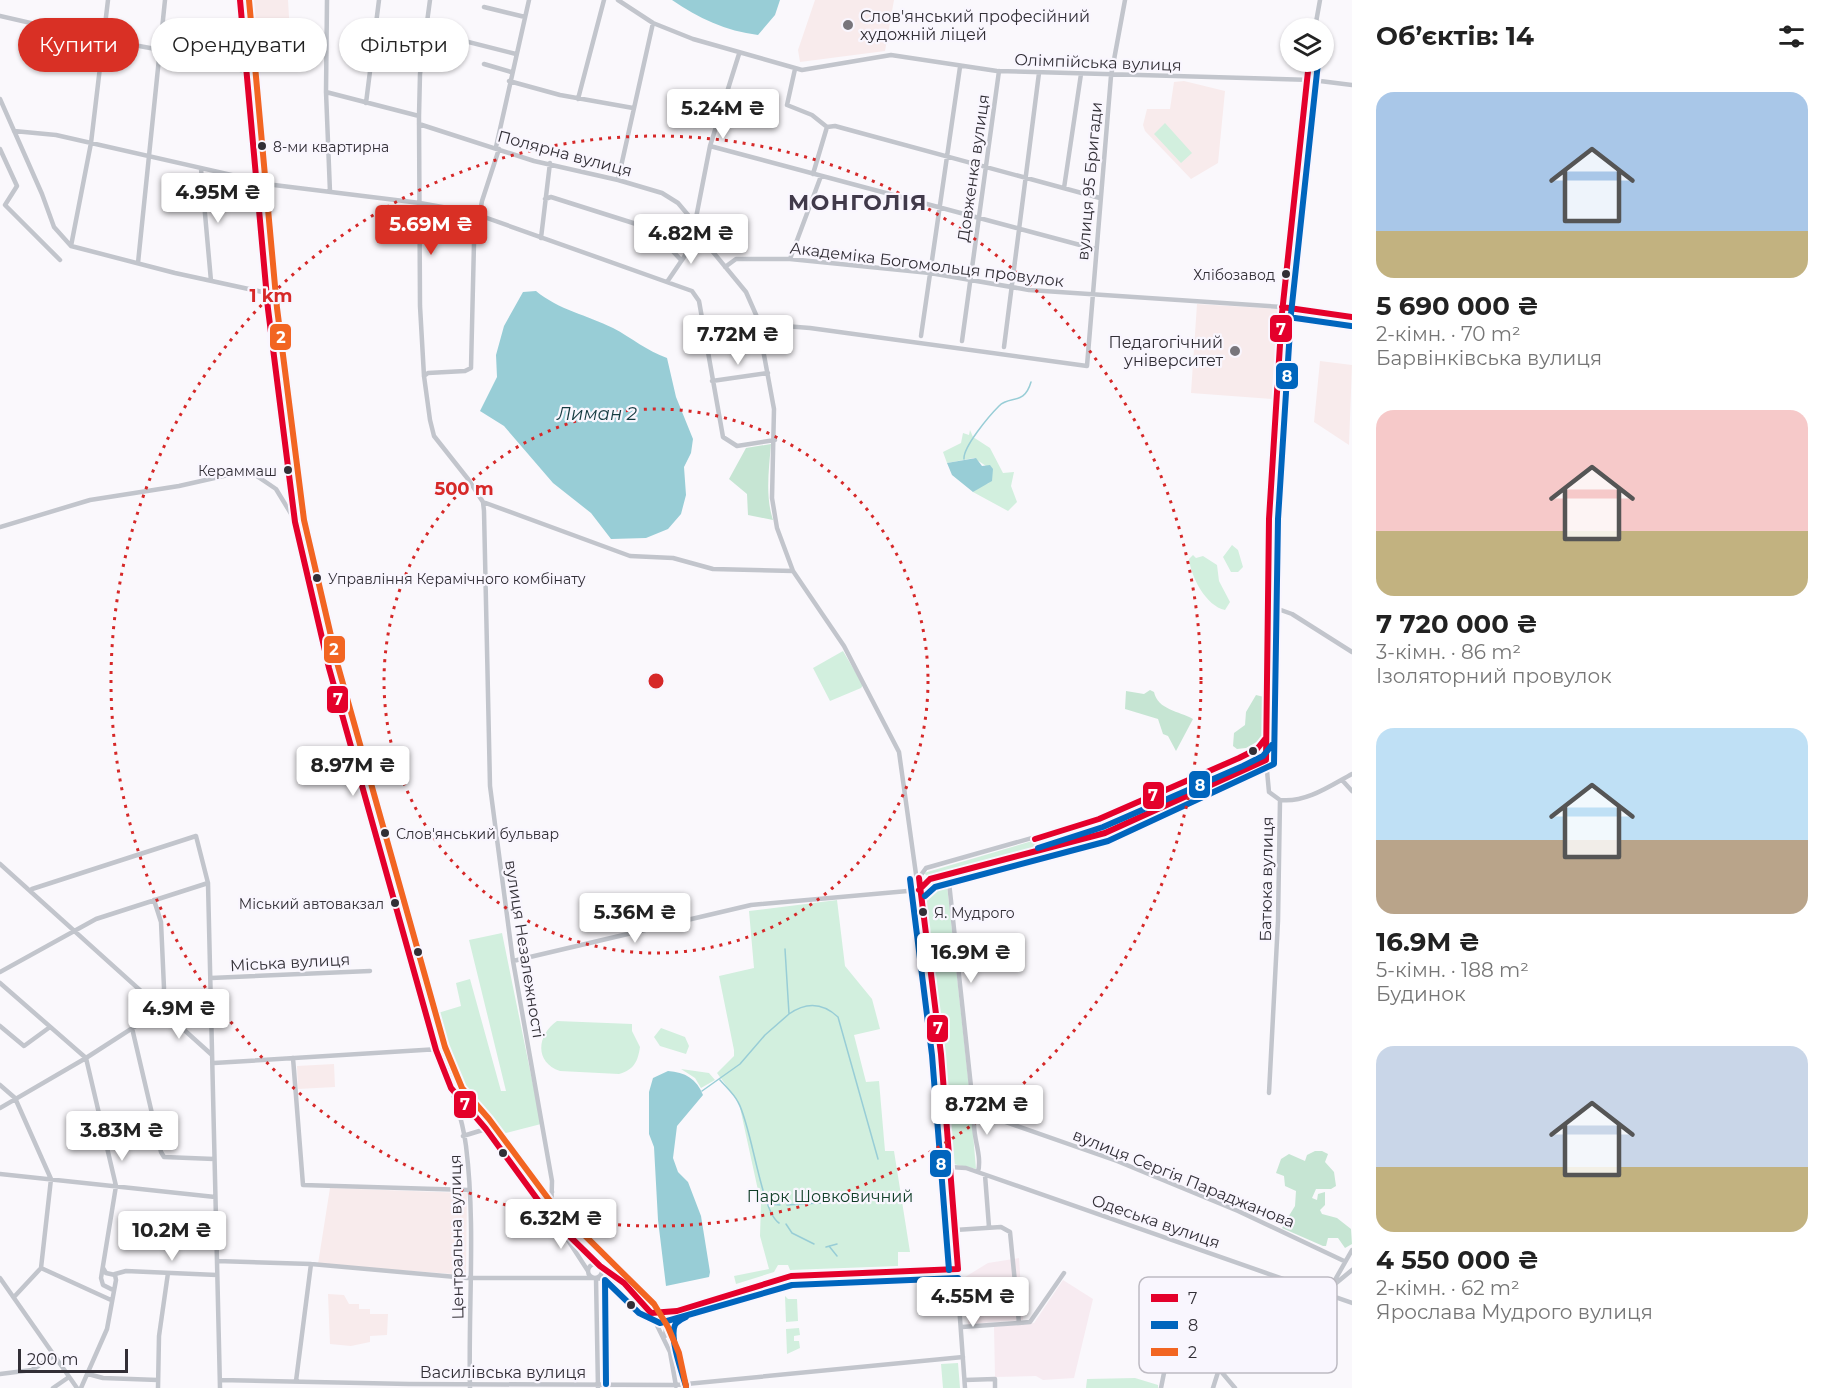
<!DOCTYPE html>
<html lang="uk">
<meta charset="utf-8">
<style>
body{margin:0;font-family:Montserrat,sans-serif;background:#f6f6f6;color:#222;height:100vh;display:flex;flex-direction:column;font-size:22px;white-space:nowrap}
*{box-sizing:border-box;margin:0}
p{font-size:20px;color:#767676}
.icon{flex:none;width:33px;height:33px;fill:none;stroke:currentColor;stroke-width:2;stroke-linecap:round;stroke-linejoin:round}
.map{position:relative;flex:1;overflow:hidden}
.sheet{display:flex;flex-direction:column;background:#fff;width:480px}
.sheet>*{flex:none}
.banner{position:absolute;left:18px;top:18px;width:570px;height:54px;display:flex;gap:12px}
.buttons{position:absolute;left:1280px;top:18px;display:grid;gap:12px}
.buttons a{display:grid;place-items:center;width:54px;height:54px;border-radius:50%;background:#fff;box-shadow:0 2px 4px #0004;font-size:30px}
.scale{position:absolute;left:18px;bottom:15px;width:110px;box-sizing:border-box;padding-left:6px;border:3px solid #322f36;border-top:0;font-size:16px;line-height:21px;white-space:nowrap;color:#322f36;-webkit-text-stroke:4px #f9f6fe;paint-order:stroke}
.price{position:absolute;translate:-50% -51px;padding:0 14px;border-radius:6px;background:#fff;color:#222;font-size:20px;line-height:39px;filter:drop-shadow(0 2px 3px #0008)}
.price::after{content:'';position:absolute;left:50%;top:36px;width:18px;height:14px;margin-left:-9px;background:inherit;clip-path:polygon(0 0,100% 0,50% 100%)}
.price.active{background:#d93025;color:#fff}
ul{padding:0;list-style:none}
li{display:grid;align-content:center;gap:12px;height:318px;padding:0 24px}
li span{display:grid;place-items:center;height:186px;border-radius:18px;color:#555}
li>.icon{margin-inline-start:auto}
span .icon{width:108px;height:108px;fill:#fffc;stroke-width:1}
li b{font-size:26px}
h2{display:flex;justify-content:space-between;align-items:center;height:72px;padding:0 24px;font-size:26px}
.chip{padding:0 21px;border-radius:27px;background:#fff;box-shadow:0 2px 4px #0004;font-size:21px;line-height:54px}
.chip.active{background:#d93025;color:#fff}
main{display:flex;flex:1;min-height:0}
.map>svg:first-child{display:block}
</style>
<main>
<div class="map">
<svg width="1352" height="1388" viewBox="0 0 1352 1388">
<rect width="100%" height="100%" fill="#faf8fc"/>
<path fill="#f8ebec" d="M251 0H288L290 34 255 40Z
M815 0H894L885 51 800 62 798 50Z
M1184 81 1225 91 1218 163 1191 179 1145 131 1143 125 1147 109H1170L1174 82Z
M1197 304 1279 309 1272 399 1191 393Z
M1320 361 1352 365 1349 445 1314 422Z
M334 1064 335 1087 298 1089 297 1066Z
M330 1188 467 1193 466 1275 318 1264Z
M328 1294 344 1295 349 1304H359V1309H370V1314H388L387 1335 370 1336V1342L351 1346 330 1344Z"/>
<path fill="#f7ebf1" d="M1019 1258 1023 1320 968 1324 965 1277 988 1263Z
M1063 1280 1093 1299 1074 1378 1043 1380 1036 1376 995 1377 994 1327 1034 1323Z"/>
<path fill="#d2efde" d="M1165 123 1192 153 1181 163 1154 134Z
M970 430 973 437 990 448 1003 473 1014 472 1011 486 1017 502 1008 511 973 492 982 485 989 483 992 470 974 458 947 463 943 452 961 443 963 433 969 435Z
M1232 545 1238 550 1243 567 1238 572H1231L1223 557Z
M1193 555 1196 558 1203 556 1217 565 1219 581 1230 602 1225 610C1206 606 1191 577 1189 559Z
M843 651 863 685 861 688 830 701 813 668Z
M1257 752 1262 755 1259 763 1104 832 928 877 924 873 1100 821Z
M946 876 970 1096 974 1112 972 1122 976 1169 953 1164 951 1159 942 1046 923 904C922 885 930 881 946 876Z
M837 900 845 966 872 999 880 1029 854 1035 866 1082 879 1081 885 1151H894L910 1252H898V1266L790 1270 788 1265H778L774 1272 736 1284 734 1276 769 1269 760 1236 761 1204 739 1103 717 1073 734 1056V1050L719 976 754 968 749 911Z
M502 933 541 1124 502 1134C454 1105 451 1063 438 1013L461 1006 456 983 470 979 501 1091H506L469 940Z
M557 1021 632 1024V1031L640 1047C638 1061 634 1070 619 1074L560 1071C534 1062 537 1035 557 1021Z
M661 1028 685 1037 689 1046 686 1054 660 1046 654 1037Z
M681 1069 709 1073 715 1080 701 1088 695 1078Z
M785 1296 788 1299H797L798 1321 786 1322Z
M799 1328 800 1335 794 1336V1341H799L800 1348 787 1354 786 1329Z
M958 1363 960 1388H943L941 1364Z
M1135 1378 1158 1385V1388H1086L1087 1379Z"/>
<path fill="#c6e5d3" d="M771 444C769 469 765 496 773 520L748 515 747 494 729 479 746 448Z
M1150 690 1154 692C1158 710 1179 711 1193 719L1176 751 1168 736 1163 734 1158 719 1125 709 1126 691 1144 694Z
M1256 695 1264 697 1262 739 1246 748 1237 749 1233 746 1234 733 1245 725 1246 712Z
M1315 1151H1322L1328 1154 1325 1162 1334 1172 1336 1186 1331 1189H1316L1312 1198 1317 1200 1318 1194 1325 1192V1205L1320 1210 1322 1214 1337 1218 1351 1229 1352 1244 1345 1248 1338 1238H1328L1326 1246H1323L1282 1228 1284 1225 1294 1226 1287 1219 1295 1206 1296 1191 1285 1186 1284 1176 1276 1173 1281 1159 1289 1154 1305 1161 1307 1155Z"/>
<path fill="#98cdd6" d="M672 0H780L775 15 758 35C726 31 698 18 672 0Z
M536 291C559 310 587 315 613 328 632 338 647 351 667 358L676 397 693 439 691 453 684 467 686 495 681 514 668 529 646 538 611 539 591 513 553 483 504 426 480 411 497 377 496 355 504 326 523 292Z
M976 458 982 466 990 465 993 469 992 481 973 492 952 475 947 463Z
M668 1071C685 1072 697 1079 703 1095L677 1126 673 1158 678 1172 688 1182 701 1216 710 1272 709 1277 666 1286 658 1220 654 1147 649 1134V1092L653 1078Z"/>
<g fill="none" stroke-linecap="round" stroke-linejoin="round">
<path stroke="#98cdd6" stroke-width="1.5" d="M964 459C963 447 989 416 999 406 1010 395 1024 406 1031 382
M789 1014C806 1002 823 1003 838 1017L878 1159
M720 1080C726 1087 734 1094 738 1102 752 1126 761 1212 779 1223
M702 1091 740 1064 765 1035 789 1014 785 949
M838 1202H842
M769 1204 780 1205
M787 1205 835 1202
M786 1224 792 1233 814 1244
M829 1246 837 1256
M826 1247 837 1244"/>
<path stroke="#c2c5cc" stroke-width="4.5" d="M240 0 268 309 295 522 329 668 436 1050C448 1080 462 1113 466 1146 476 1226 468 1308 470 1388
M250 0 280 329 304 524 339 676 442 1040 450 1079
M327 0 326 92 330 192
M430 0 420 74 419 116 420 306 424 376 430 420 434 436 468 479 483 502 484 511 490 786 513 961 552 1181 551 1218
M618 0 653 23 693 39 802 70 891 55 997 71 1312 80 1352 85
M484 7 525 17
M0 16 96 38 204 58 247 72
M1315 28 1320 0
M425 31 516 54
M739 54 710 146 695 223 699 235 746 292 757 317 774 409 772 498 777 528 793 571 844 646 899 752 941 1054 965 1388
M484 64 511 72
M795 69 787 105 812 115 827 127 835 126 1100 198
M509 81 560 95 633 108
M326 92 419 116
M0 99 42 194 54 227 71 246 175 273 267 293
M578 99 604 0
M366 103 379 0
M419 124 534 161 618 180 662 193 678 203 694 222
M14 131 56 135 258 181
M710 146 1095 249
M496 147 529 0
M0 149 17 186 5 205 60 260
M201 169 211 281
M813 174 827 127
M618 180 653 23
M266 184 420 203 470 212 692 291 699 301 723 437 737 446 775 440
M1064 188 1081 74
M545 199 551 197 652 229 681 260
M541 238 550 163
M71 246 91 143 108 0
M790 259 821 176
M138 263 165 0
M725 267 736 259H790L930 273 1029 290 1282 307 1352 317
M667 282 699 235
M759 324 810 328 1087 366 1111 76 1125 0
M921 336 960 67
M962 341 999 71
M1004 347 1039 73
M424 376 428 373 465 371 471 368 474 243 482 201 499 149
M712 381 768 373
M483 502 630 556 673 558 713 569 793 571
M0 527 90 500 179 486 241 472 254 474 276 489 293 517
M1267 605 1292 614 1352 652
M1342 780 1352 791
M1280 800 1269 792 1266 760 1269 519 1282 313 1309 62
M1280 800C1306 803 1330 786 1352 774
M0 864 212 1055
M948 873 972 1096C976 1110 973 1112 974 1124 974 1141 982 1156 978 1172
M918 879 926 868 1099 819 1239 758 1257 749 1265 740
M32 889 196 836 208 883 220 1388
M919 890 930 879 1105 833 1266 760
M513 961 751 905 919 890
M0 972 96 919 208 883
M211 978 370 971
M0 983 86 1058 116 1186 101 1278 103 1285 113 1290
M154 1002 163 994 164 988 161 922 154 900
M0 1026 24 1046 50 1027
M132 1028 161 1152 164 1157 214 1159
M293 1058 303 1185 469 1190
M214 1063 439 1049
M0 1085 15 1098 51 1179 41 1268 14 1297
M453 1090 486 1129 551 1218 600 1266 624 1283 651 1313 670 1352 676 1386
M1269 1093 1278 921 1280 800
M0 1108 86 1058 162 1009
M977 1112 1117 1161 1238 1211 1344 1261
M463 1136 486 1129
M950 1167 966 1168 1352 1303
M0 1174 215 1197
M985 1175 989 1227
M536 1196 547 1197 552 1192
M955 1230 1001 1227 1010 1232 1019 1323 962 1327
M564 1234 588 1271
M217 1261 311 1264 467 1278H594
M588 1271a7 7 0 1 1 14 0a7 7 0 1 1-14 0Z
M41 1268 111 1300
M115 1274 126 1271 217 1275
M0 1278 77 1388
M596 1278 598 1388
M597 1278 615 1281
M1327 1294 1352 1250
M1332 1296 1335 1284 1352 1270
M652 1313 677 1311 791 1276 958 1269
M1019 1323 1030 1322 1064 1273
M665 1336 667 1320 675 1312
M0 1374 32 1370 55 1355
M88 1374 103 1378 158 1380
M220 1380 409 1384 676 1385 963 1357
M965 1380 995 1379V1388
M296 1381 311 1264
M53 1388 69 1377
M81 1388 107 1329 116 1280 115 1275 106 1273 103 1268
M158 1388 159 1336 168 1273
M1161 1388 1165 1368 1178 1337 1219 1369 1235 1388
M1213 1388 1219 1369"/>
<defs>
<path id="bus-1" d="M240 0 268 309 295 522 329 668 436 1050 451 1088 486 1129 551 1218 600 1266 624 1283 651 1313
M1282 307 1352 317
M1035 839 1099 819 1239 758 1257 749 1265 739
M919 878 941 1054 958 1269
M919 890 930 879 1105 833 1266 760 1269 519 1282 313 1309 62
M651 1313 677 1311 791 1276 958 1269"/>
<path id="bus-2" d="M1281 316 1351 326
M1038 848 1103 827 1243 766 1263 756 1272 745
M910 879 932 1055 949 1270
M925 896 935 887 1108 841 1274 764 1278 519 1291 314 1318 63
M606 1384 605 1280 639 1313 660 1323 792 1285 958 1278
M686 1386C682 1373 669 1337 675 1325 677 1321 682 1319 686 1317"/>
<path id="bus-3" d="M249 0 277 308 304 520 338 666 445 1047 462 1088 489 1119 550 1201 654 1304 668 1327 679 1353 686 1386"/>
</defs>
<use href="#bus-1" stroke="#f9f6fe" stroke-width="10"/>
<use href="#bus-2" stroke="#f9f6fe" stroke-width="10"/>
<use href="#bus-3" stroke="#f9f6fe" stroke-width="10"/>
<use href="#bus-1" stroke="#e4002b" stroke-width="6"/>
<use href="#bus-2" stroke="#0065bd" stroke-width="6"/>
<use href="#bus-3" stroke="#f26522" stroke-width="6"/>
</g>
<g fill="none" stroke="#d62828" stroke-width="3" stroke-dasharray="3 6">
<circle cx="656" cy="681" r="272"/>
<circle cx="656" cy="681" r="545"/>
</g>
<g fill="#78757b" stroke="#f9f6fe" stroke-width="2">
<circle cx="848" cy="25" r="6"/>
<circle cx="1235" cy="351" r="6"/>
</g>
<g fill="#322f36" stroke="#f9f6fe" stroke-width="2">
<circle cx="262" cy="146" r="5"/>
<circle cx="1286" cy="274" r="5"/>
<circle cx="288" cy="470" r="5"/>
<circle cx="317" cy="578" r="5"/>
<circle cx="1253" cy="751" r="5"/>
<circle cx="385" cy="833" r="5"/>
<circle cx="395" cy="903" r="5"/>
<circle cx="923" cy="912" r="5"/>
<circle cx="418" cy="952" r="5"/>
<circle cx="503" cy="1153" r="5"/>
<circle cx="631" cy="1305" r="5"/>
</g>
<g text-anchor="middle" stroke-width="4.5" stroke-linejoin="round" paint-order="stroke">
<g font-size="14" fill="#322f36" stroke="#f9f6fe" text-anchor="start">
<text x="273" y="152">8-ми квартирна</text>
<text x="1275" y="280" text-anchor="end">Хлібозавод</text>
<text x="277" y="476" text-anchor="end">Кераммаш</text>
<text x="328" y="584">Управління Керамічного комбінату</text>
<text x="396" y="839">Слов'янський бульвар</text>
<text x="384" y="909" text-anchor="end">Міський автовакзал</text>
<text x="934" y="918">Я. Мудрого</text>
</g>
<g font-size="16" fill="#322f36" stroke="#f9f6fe" text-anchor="start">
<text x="860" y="22">Слов'янський професійний<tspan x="860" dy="18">художній ліцей</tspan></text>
<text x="1223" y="348" text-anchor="end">Педагогічний<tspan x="1223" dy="18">університет</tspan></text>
</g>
<g font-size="16" fill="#322f36" stroke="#f9f6fe">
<text transform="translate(1098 62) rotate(2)" y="6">Олімпійська вулиця</text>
<text transform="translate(565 153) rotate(15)" y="6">Полярна вулиця</text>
<text transform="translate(973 168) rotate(-82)" y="6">Довженка вулиця</text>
<text transform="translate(1089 181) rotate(-85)" y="6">вулиця 95 Бригади</text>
<text transform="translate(927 264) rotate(7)" y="6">Академіка Богомольця провулок</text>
<text transform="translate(1266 879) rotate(-89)" y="6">Батюка вулиця</text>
<text transform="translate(525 949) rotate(81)" y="6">вулиця Незалежності</text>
<text transform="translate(290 962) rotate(-3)" y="6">Міська вулиця</text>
<text transform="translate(1184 1178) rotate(22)" y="6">вулиця Сергія Параджанова</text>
<text transform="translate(1156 1221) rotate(19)" y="6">Одеська вулиця</text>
<text transform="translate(456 1237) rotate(-91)" y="6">Центральна вулиця</text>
<text x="503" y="1378">Василівська вулиця</text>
</g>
<g font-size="16" fill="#103e27" stroke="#f9f6fe">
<text x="830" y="1202">Парк Шовковичний</text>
</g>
<g font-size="18" font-style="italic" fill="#163b41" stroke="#f9f6fe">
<text x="597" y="420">Лиман 2</text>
</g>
<g font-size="22" font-weight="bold" letter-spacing="1.5" fill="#413a4a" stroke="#f9f6fe">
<text x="858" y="210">МОНГОЛІЯ</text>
</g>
</g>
<rect x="1139" y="1277" width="198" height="96" rx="9" fill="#f9f6fe" stroke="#bdbac2" stroke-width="1.5"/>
<rect x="1151" y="1294" width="27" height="8" fill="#e4002b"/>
<rect x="1151" y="1321" width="27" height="8" fill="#0065bd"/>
<rect x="1151" y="1348" width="27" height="8" fill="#f26522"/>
<g font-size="16" fill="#322f36">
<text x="1188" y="1304">7</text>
<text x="1188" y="1331">8</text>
<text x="1188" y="1358">2</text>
</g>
<circle cx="656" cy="681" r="9" fill="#d62828" stroke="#f9f6fe" stroke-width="3"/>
<g font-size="18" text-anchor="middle" font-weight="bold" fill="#d62828" stroke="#f9f6fe" stroke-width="4.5" stroke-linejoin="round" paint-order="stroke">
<text x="271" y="302">1 km</text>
<text x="464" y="495">500 m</text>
</g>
<g stroke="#f9f6fe" stroke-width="2">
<rect x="1269" y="314" width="24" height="29" rx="6" fill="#e4002b"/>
<rect x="269" y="323" width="23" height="28" rx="6" fill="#f26522"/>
<rect x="1275" y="362" width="24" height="28" rx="6" fill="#0065bd"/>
<rect x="323" y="635" width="23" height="29" rx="6" fill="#f26522"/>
<rect x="326" y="685" width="23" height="29" rx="6" fill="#e4002b"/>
<rect x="1188" y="770" width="23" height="29" rx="6" fill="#0065bd"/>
<rect x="1142" y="781" width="23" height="29" rx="6" fill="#e4002b"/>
<rect x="926" y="1014" width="23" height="29" rx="6" fill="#e4002b"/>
<rect x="453" y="1090" width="24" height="29" rx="6" fill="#e4002b"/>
<rect x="929" y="1149" width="23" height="29" rx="6" fill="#0065bd"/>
</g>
<g font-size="16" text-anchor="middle" font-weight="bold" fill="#fff">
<text x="1281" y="335">7</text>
<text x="281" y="343">2</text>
<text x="1287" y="382">8</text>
<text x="334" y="655">2</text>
<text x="338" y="705">7</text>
<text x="1200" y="791">8</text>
<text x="1153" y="801">7</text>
<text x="938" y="1034">7</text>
<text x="465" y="1110">7</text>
<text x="941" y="1170">8</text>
</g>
</svg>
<div class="buttons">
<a><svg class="icon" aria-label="layers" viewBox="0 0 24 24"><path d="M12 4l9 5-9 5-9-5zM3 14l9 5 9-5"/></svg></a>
</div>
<div class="scale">200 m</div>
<b class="price" style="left:723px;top:140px">5.24M ₴</b>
<b class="price" style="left:218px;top:224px">4.95M ₴</b>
<b class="price active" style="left:431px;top:256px">5.69M ₴</b>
<b class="price" style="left:691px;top:265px">4.82M ₴</b>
<b class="price" style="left:738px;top:366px">7.72M ₴</b>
<b class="price" style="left:353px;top:797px">8.97M ₴</b>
<b class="price" style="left:635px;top:944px">5.36M ₴</b>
<b class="price" style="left:971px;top:984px">16.9M ₴</b>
<b class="price" style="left:179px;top:1040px">4.9M ₴</b>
<b class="price" style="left:987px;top:1136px">8.72M ₴</b>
<b class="price" style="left:122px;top:1162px">3.83M ₴</b>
<b class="price" style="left:561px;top:1250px">6.32M ₴</b>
<b class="price" style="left:172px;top:1262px">10.2M ₴</b>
<b class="price" style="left:973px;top:1328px">4.55M ₴</b>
<div class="banner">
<a class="chip active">Купити</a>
<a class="chip">Орендувати</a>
<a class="chip">Фільтри</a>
</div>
</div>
<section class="sheet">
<h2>Об’єктів: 14<svg class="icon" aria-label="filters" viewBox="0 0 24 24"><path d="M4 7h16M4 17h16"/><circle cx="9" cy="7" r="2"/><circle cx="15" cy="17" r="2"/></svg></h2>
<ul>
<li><span style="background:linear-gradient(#a9c7e8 75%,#c2b280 0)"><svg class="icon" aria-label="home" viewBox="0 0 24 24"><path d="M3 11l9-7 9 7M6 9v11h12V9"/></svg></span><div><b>5 690 000 ₴</b><p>2-кімн. · 70 m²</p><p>Барвінківська вулиця</p></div></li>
<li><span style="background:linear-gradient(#f6c9c9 65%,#c2b280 0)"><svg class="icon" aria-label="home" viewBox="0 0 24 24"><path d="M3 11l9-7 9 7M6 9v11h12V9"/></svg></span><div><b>7 720 000 ₴</b><p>3-кімн. · 86 m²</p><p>Ізоляторний провулок</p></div></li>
<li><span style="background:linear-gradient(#bfe0f5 60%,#b9a48a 0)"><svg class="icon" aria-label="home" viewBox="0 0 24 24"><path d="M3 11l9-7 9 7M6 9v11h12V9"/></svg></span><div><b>16.9M ₴</b><p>5-кімн. · 188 m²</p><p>Будинок</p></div></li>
<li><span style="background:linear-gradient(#c9d6e8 65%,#c2b280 0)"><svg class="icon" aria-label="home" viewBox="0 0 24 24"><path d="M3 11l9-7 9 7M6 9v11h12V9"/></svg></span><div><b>4 550 000 ₴</b><p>2-кімн. · 62 m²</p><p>Ярослава Мудрого вулиця</p></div></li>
</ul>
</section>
</main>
